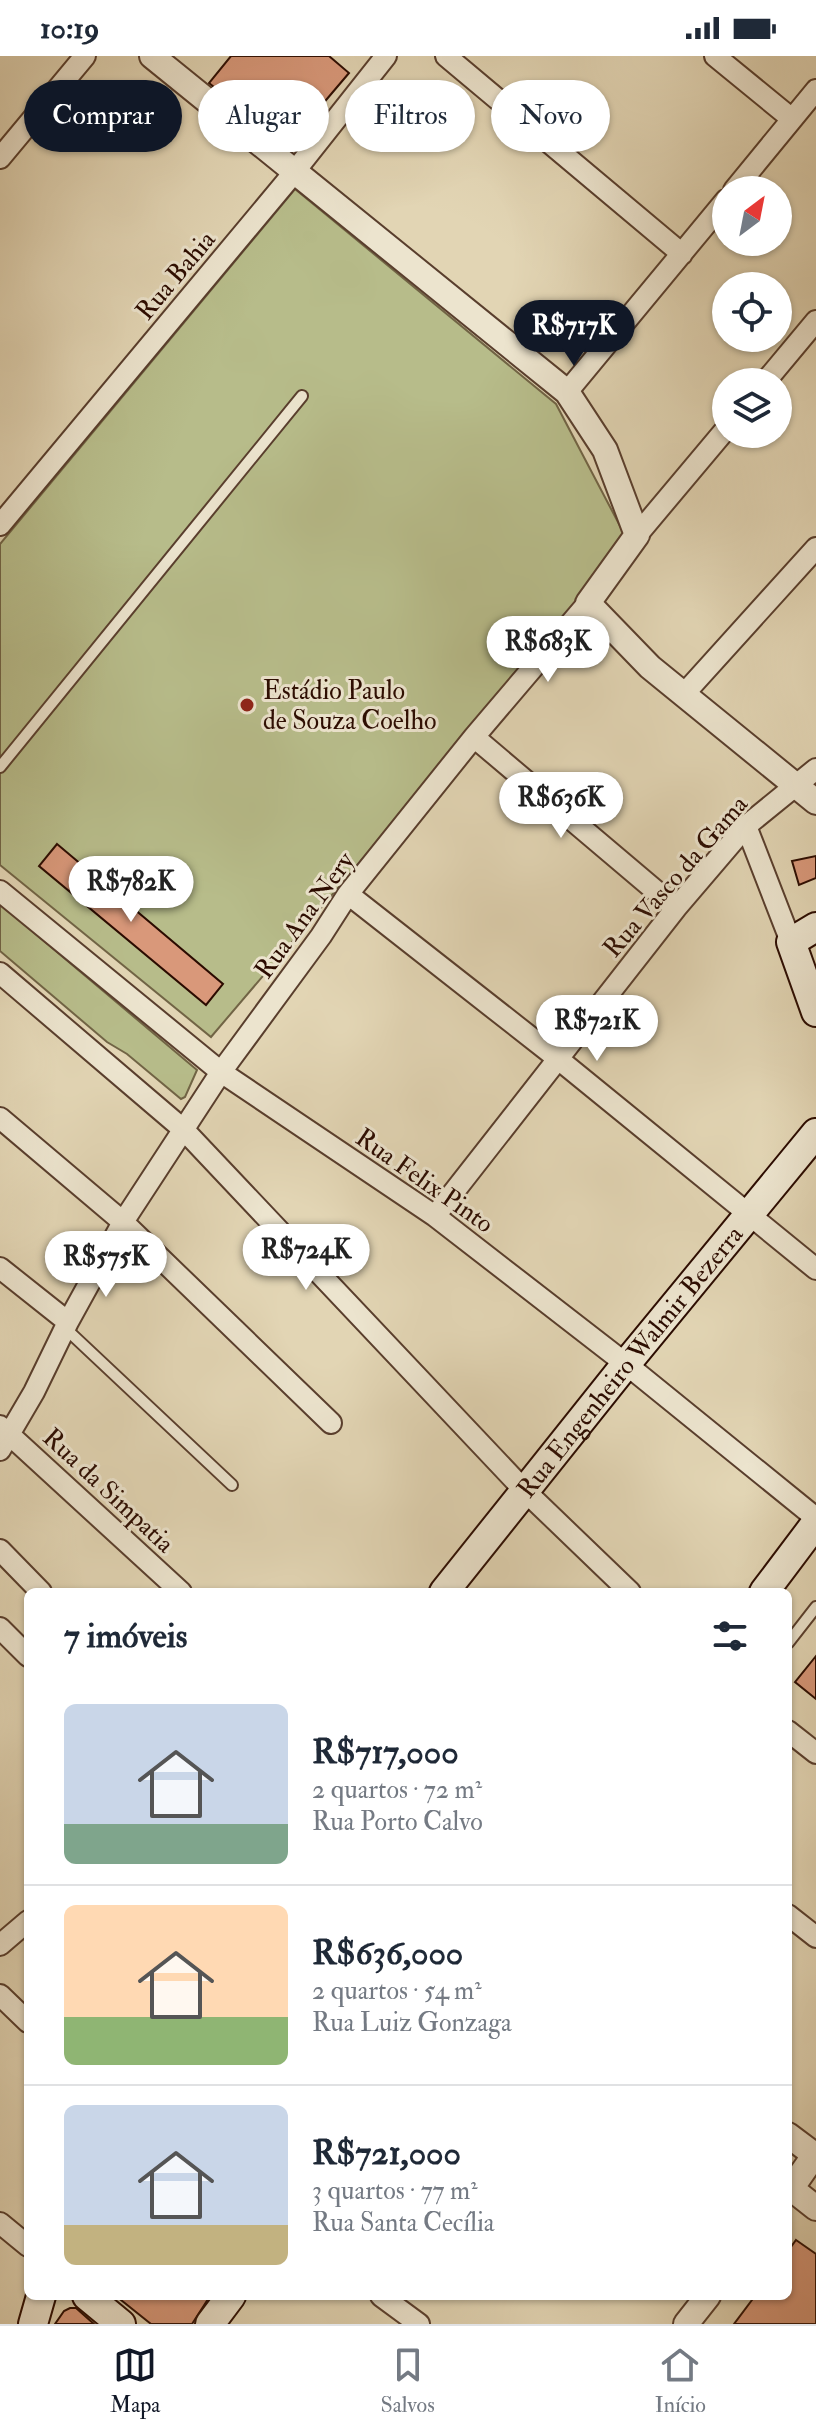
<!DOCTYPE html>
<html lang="pt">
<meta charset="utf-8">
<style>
body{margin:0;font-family:"IM FELL Double Pica",serif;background:#f2f2f3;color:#1f2937;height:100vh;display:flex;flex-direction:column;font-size:30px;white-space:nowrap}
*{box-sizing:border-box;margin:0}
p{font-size:26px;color:#747a83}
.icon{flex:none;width:44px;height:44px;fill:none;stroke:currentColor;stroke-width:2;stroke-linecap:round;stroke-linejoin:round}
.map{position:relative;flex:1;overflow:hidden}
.sheet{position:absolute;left:24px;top:1532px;width:768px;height:712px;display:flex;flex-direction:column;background:#fff;border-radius:12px;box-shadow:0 2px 6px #0004}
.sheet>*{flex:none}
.hud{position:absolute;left:24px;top:24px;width:768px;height:72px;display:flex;gap:16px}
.needle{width:52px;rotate:32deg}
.tools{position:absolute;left:712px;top:120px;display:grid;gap:16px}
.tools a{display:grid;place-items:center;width:80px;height:80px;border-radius:50%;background:#fff;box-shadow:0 2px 6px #0004;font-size:40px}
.price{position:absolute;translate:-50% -68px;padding:0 18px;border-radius:28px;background:#fff;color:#222;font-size:26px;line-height:52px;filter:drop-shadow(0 2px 4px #0008)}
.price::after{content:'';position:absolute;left:50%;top:48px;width:24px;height:18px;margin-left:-12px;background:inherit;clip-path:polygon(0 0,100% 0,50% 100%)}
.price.on{background:#111827;color:#fff}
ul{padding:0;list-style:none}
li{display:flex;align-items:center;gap:24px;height:200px;padding:0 40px}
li+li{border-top:2px solid #e0e1e3}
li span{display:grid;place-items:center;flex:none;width:224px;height:160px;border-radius:12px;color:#555}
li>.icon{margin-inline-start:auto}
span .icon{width:96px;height:96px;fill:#fffc;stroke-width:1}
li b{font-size:34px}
h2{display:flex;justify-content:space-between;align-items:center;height:96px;padding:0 40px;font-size:34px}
.pill{padding:0 28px;border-radius:36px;background:#fff;box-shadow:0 2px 6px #0004;font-size:28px;line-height:72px}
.pill.on{background:#111827;color:#fff}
.status{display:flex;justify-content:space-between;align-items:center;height:56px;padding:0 40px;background:#fff;direction:ltr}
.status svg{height:22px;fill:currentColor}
.menu{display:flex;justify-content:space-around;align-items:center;height:112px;border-top:2px solid #e0e1e3;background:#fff;font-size:22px;color:#747a83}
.menu a{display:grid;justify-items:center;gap:4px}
.menu .on{color:#111827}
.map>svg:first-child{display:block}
</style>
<div class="status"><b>10:19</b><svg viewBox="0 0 49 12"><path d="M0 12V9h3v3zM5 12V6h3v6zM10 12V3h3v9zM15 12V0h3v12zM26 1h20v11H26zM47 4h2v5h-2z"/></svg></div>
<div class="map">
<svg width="816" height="2268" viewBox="0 0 816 2268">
<rect width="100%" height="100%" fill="#e2d5b4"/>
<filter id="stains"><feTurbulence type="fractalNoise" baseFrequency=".0025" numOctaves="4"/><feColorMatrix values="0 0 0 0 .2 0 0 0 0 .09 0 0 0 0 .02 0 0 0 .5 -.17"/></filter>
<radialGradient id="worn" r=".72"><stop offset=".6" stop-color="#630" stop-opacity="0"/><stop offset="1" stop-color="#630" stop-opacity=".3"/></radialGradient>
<path fill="#b7bc8a" stroke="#716445" stroke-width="2" d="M295 133 556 348 630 489 211 981 0 809V488Z
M0 848 197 1014 185 1041 181 1043 127 998 107 986 0 895Z"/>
<path fill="#d9987a" stroke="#2b0b00" stroke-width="2" d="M231 0H329L349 17 287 90 209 27Z
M57 788 223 928 206 949 39 810Z
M816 800V822L799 829 792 805Z
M816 1600V1643L795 1626Z
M796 2184 816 2198V2268H734L755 2240H788V2195Z
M116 2240H210L192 2268H151Z
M70 2252H76L94 2268H55L64 2255Z"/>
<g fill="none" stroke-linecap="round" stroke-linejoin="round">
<defs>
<path id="service" d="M0 711 302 340
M65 1272 232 1429
M788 1587 816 1551"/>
<path id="minor" d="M446 0 682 198
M715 0 792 63
M0 102 85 0
M734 134 816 34
M765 326 816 265
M567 336 726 144
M0 469 287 125 386 0
M637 479 726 373
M684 638 816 492
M474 681 676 852
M746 770 791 886
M0 835 221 1016 435 1160 626 1308 816 1462
M348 838 557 1002 816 1213
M0 917 184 1074 525 1435 630 1536
M0 1062 123 1166 331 1367
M435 1160 676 852 746 770 816 713
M0 1212 68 1266
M0 1370 181 1536
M0 1394 34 1336 68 1266 123 1166 221 1016 321 880 348 838 474 681 588 547
M0 1494 41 1536
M0 1572 28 1600
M788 1675 816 1697
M788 1859 816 1881
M0 1889 28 1865
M0 1939 28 1966
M0 2167 28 2190
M381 2240 419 2268"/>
<path id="tertiary" d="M152 0 567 336 605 394 637 479 588 547 650 611 816 746
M788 2079 816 2100
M788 2130 816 2152
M788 2137 816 2097
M686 2268 708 2240"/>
<g id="secondary">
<path d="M816 871 791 886 816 956"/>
<path id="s1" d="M444 1536 626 1308 816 1077"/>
<path d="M764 1536 816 1467"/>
<path d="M87 2240 121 2268"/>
<path d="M33 2268 41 2240"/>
<path d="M210 2268 231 2240"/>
</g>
</defs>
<use href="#service" stroke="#593e2d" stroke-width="14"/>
<use href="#minor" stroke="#593e2d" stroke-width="24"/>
<use href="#tertiary" stroke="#593e2d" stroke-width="28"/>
<use href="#secondary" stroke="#2b0b00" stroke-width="32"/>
<use href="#service" stroke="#ece4ce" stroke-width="10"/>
<use href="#minor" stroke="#ece4ce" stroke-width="20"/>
<use href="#tertiary" stroke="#ece4ce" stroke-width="24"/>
<use href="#secondary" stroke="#ece4ce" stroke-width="28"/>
</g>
<circle fill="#8f2418" stroke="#ece4ce" stroke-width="3" cx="247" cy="649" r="8"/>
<g text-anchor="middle" stroke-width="6" stroke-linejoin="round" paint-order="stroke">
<g font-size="26" fill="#2b0b00" stroke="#ece4ce">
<text transform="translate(175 219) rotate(-50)" y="9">Rua Bahia</text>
<text transform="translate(675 820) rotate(-49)" y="9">Rua Vasco da Gama</text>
<text transform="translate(304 859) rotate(-54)" y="9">Rua Ana Nery</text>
<text transform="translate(425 1124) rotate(35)" y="9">Rua Felix Pinto</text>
<text dy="9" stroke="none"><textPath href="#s1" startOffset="296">Rua Engenheiro Walmir Bezerra</textPath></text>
<text transform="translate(109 1434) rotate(43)" y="9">Rua da Simpatia</text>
</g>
<g font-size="26" fill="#2b0b00" stroke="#ece4ce" text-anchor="start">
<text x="263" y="643">Estádio Paulo<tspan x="263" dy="30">de Souza Coelho</tspan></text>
</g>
</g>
<rect width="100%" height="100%" filter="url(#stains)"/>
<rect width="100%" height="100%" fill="url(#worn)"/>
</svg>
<div class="tools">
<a><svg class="needle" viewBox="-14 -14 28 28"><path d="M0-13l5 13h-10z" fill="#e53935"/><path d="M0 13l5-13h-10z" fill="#747a83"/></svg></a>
<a><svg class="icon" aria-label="locate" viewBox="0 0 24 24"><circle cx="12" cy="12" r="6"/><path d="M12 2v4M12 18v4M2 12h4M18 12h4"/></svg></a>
<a><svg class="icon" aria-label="layers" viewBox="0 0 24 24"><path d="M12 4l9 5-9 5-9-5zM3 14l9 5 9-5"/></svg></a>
</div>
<b class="price on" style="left:574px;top:312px">R$717K</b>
<b class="price" style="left:548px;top:628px">R$683K</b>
<b class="price" style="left:561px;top:784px">R$636K</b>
<b class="price" style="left:131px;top:868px">R$782K</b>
<b class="price" style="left:597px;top:1007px">R$721K</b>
<b class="price" style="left:306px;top:1236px">R$724K</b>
<b class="price" style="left:106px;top:1243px">R$575K</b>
<div class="hud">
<a class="pill on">Comprar</a>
<a class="pill">Alugar</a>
<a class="pill">Filtros</a>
<a class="pill">Novo</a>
</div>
<section class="sheet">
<h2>7 imóveis<svg class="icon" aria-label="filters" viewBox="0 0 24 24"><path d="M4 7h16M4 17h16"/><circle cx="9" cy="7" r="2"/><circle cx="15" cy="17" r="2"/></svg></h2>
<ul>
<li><span style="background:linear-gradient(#c9d6e8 75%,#7fa58c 0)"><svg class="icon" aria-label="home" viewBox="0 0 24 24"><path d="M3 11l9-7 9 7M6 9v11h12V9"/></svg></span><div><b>R$717,000</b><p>2 quartos · 72 m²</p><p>Rua Porto Calvo</p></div></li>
<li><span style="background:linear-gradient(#ffd9b3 70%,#8fb573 0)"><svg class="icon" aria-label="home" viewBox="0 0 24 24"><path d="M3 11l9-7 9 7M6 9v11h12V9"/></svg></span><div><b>R$636,000</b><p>2 quartos · 54 m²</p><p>Rua Luiz Gonzaga</p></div></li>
<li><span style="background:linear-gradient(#c9d6e8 75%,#c2b280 0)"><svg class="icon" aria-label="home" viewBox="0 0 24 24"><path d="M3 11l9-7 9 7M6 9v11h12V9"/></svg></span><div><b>R$721,000</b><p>3 quartos · 77 m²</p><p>Rua Santa Cecília</p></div></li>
</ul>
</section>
</div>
<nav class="menu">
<a class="on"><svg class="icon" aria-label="map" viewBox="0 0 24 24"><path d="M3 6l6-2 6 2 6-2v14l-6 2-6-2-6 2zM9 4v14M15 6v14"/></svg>Mapa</a>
<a><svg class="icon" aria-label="saved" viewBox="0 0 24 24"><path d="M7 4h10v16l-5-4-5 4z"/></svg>Salvos</a>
<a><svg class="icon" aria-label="home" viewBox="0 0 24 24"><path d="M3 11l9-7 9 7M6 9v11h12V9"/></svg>Início</a>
</nav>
